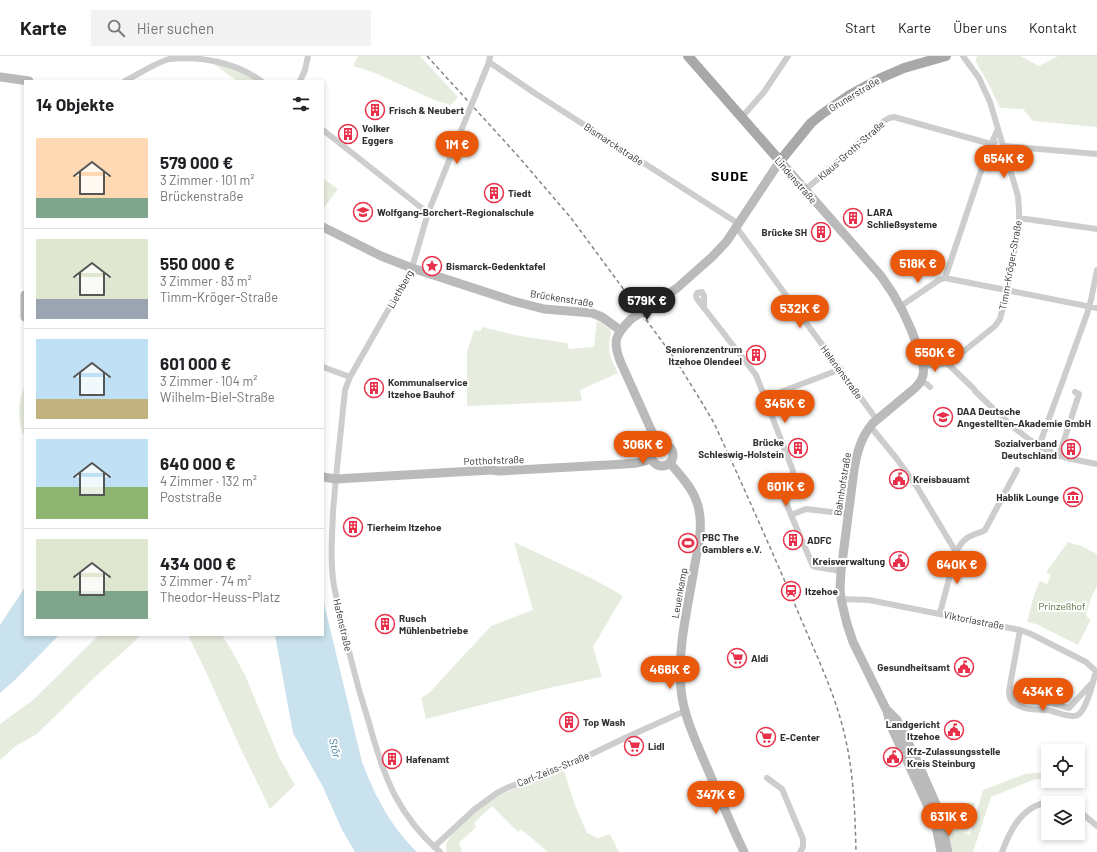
<!DOCTYPE html>
<html lang="de">
<meta charset="utf-8">
<style>
body{margin:0;font-family:Barlow,sans-serif;background:#f2f2f2;color:#202124;height:100vh;display:flex;flex-direction:column;font-size:15px;white-space:nowrap}
*{box-sizing:border-box;margin:0}
p{font-size:13px;color:#757577}
.icon{flex:none;width:22px;height:22px;fill:none;stroke:currentColor;stroke-width:2;stroke-linecap:round;stroke-linejoin:round}
.map{position:relative;flex:1;overflow:hidden}
.panel{position:absolute;left:24px;top:24px;width:300px;height:556px;display:flex;flex-direction:column;background:#fff;border-radius:0px;box-shadow:0 2px 6px #0003}
.panel>*{flex:none}
.tools{position:absolute;left:1041px;top:688px;display:grid;gap:8px}
.tools a{display:grid;place-items:center;width:44px;height:44px;border-radius:0px;background:#fff;box-shadow:0 2px 6px #0003;font-size:20px}
.price{position:absolute;translate:-50% -34px;padding:0 9px;border-radius:14px;background:#ea580c;color:#fff;font-size:13px;line-height:26px;filter:drop-shadow(0 1px 2px #0008)}
.price::after{content:'';position:absolute;left:50%;top:24px;width:12px;height:9px;margin-left:-6px;background:inherit;clip-path:polygon(0 0,100% 0,50% 100%)}
.price.selected{background:#222;color:#fff}
ul{padding:0;list-style:none}
li{display:flex;align-items:center;gap:12px;height:100px;padding:0 12px}
li+li{border-top:1px solid #e0e0e0}
li span{display:grid;place-items:center;flex:none;width:112px;height:80px;border-radius:0px;color:#555}
li>.icon{margin-inline-start:auto}
span .icon{width:48px;height:48px;fill:#fffc;stroke-width:1}
li b{font-size:17px}
h2{display:flex;justify-content:space-between;align-items:center;height:48px;padding:0 12px;font-size:17px}
header{display:flex;align-items:center;gap:24px;box-sizing:border-box;height:56px;padding:0 20px;background:#fff;border-bottom:1px solid #e0e0e0}
header strong{font-size:19px}
nav{display:flex;gap:22px;margin-inline-start:auto;font-size:14px}
.search{width:280px;height:36px;background:#f2f2f2;display:flex;align-items:center;gap:10px;box-sizing:border-box;padding:0 14px;border-radius:0px;color:#757577;font-size:15px}
.map>svg:first-child{display:block}
</style>
<header>
<strong>Karte</strong>
<div class="search"><svg class="icon" aria-label="search" viewBox="0 0 24 24"><circle cx="10" cy="10" r="6"/><path d="M15 15l6 6"/></svg>Hier suchen</div>
<nav><a>Start</a><a>Karte</a><a>Über uns</a><a>Kontakt</a></nav>
</header>
<div class="map">
<svg width="1097" height="796" viewBox="0 0 1097 796">
<rect width="100%" height="100%" fill="#fff"/>
<path fill="#e7edde" d="M358 0H420L458 41 451 49 434 44 375 17 353 10Z
M978 0H1020L1039 10 1058 0H1097V71L1033 65 1023 53 1000 52 989 29 976 6V2Z
M208 4 246 18 256 25H237Z
M324 123 338 133 323 153V125Z
M597 264 611 274C611 280 609 285 609 291 609 300 614 309 618 317L580 334 582 345 467 350V296L474 274 481 275 482 271 520 280 567 287 569 293 594 291Z
M25 329V378L22 377C18 360 18 345 25 329Z
M514 486 597 525 623 540 593 591 602 621 553 631 426 663 421 642 429 637 491 570 533 554Z
M1068 486 1081 490 1097 498V530L1091 542 1086 559 1088 562 1091 563 1078 589 1036 568 1027 566 1034 539 1040 525 1047 528 1051 519 1046 516Z
M99 579H140L135 585 96 620 37 678 17 689 0 704V668L33 644Z
M188 579H222L232 595 245 619 279 701 295 729 270 753 239 689 206 616Z
M564 715 576 752 587 777 598 782 610 778 619 796H547L540 789 521 773 518 776 492 750 474 767 476 771 459 787 462 796H447C443 787 451 780 458 773 470 761 482 749 498 740 517 730 543 723 564 715Z
M1045 716V722L1033 724 991 741 973 796H953L945 762 949 760 957 773 955 765 956 763 962 762 968 746 975 747 969 773 958 775 970 779 983 734 1025 718Z"/>
<path fill="#cae2ed" d="M25 531V579H59L16 623 0 637V569Z
M323 543 362 706C375 740 391 771 417 796H355L342 774 323 731 293 677 275 579H323Z"/>
<g fill="none" stroke-linecap="round" stroke-linejoin="round">
<path stroke="#cdcdcd" stroke-width="6" d="M489 6 536 38 739 168
M125 25C139 18 153 8 169 3 201 0 235 6 261 25
M300 25 305 14 308 0
M476 38 489 6 490 0
M742 61 764 36 788 0
M323 74 428 157
M1004 90 1097 98
M805 134 884 65 889 62 894 61 991 88 998 73
M1019 162 1097 173
M737 172 877 364
M945 222 1097 252
M901 250 939 224 945 222 988 94 991 88 995 86
M704 252V240L702 236 697 237 696 240 697 243 756 319 765 342
M948 308 974 333
M923 310 945 308H948L995 270 1000 263 1007 234 1019 169V153L1018 140 990 46 979 22 963 0
M323 311 350 321 412 212 428 157 469 55
M350 321 345 334C341 375 336 416 333 456 332 481 330 506 334 530 341 563 349 597 358 630 362 645 367 659 371 674 385 724 399 760 440 796
M921 326 927 328 930 331
M975 335C998 357 1027 388 1058 399 1070 404 1084 405 1097 408
M870 370 897 403 917 431 956 496
M1039 390 1087 258 1091 244 1097 214
M1059 400 1079 338 1075 336
M791 459 783 439C786 430 794 424 793 415L765 342 841 313
M841 515 816 511 813 510 791 459 806 453 848 458
M841 543 869 544 1020 574 1031 578 1086 606 1097 616
M940 557 956 496C960 489 964 482 973 479 977 477 981 477 985 474L1017 414
M1020 574 1009 635C1009 641 1010 645 1016 648 1027 656 1040 652 1052 655 1059 657 1066 660 1073 660 1076 660 1077 660 1079 658 1087 652 1093 626 1096 615
M1009 635C1016 647 1038 645 1050 647 1057 648 1063 651 1069 652L1091 628
M767 722 782 733 803 783V791L800 796
M1078 754 1097 770
M434 791 475 753 497 737 509 731 573 707 627 681 685 655
M1002 796C1010 775 1020 753 1044 747 1050 745 1056 745 1063 747"/>
<path stroke="#bababa" stroke-width="9" d="M0 21 29 25
M323 171 381 200 412 212 513 245 544 253 592 257 602 261 620 274
M25 239V261
M652 250 677 232 712 201 727 185 780 105 881 220C898 243 910 267 919 295 921 302 925 311 923 319 922 324 919 328 915 332L873 367C861 381 857 396 854 414L841 515 840 533 841 543 847 568 853 586 887 655 890 668 932 759 936 770 941 796
M631 263C615 279 612 285 621 307L658 389
M651 399a11 11 0 1 1 22 0a11 11 0 1 1-22 0Z
M670 407C679 418 691 430 696 444 705 466 698 490 694 513 688 551 677 593 681 633 683 658 695 683 705 707 718 737 730 767 744 796
M323 421 336 423 491 414 499 415 625 408 637 407 652 403
M888 655 897 664 917 705 936 748 940 758 948 796"/>
<path stroke="#a8a8a8" stroke-width="10" d="M688 0 780 105 811 67 822 58 848 40 881 22 904 12 946 0"/>
<path stroke="#858585" stroke-width="1.5" stroke-dasharray="4 3" stroke-linecap="butt" d="M427 0 518 100 571 162 591 189 675 303 701 345 714 367C744 432 773 497 801 563 818 603 837 642 846 685 854 721 855 759 856 796"/>
<path stroke="#cdcdcd" stroke-width="6" d="M469 55 476 38"/>
<path stroke="#bababa" stroke-width="9" d="M631 263 652 250"/>
</g>
<defs>
<symbol id="building-ring" viewBox="-11 -11 22 22"><circle r="9.5" fill="#fff" stroke="#e9304a" stroke-width="1.5"/><path d="M-4-6H4V6H1V3H-1V6H-4ZM-2.5-4.3h1.7v1.8h-1.7ZM.8-4.3h1.7v1.8H.8ZM-2.5-1h1.7V.8h-1.7ZM.8-1h1.7V.8H.8Z" fill="#e9304a"/></symbol>
<symbol id="school-ring" viewBox="-11 -11 22 22"><circle r="9.5" fill="#fff" stroke="#e9304a" stroke-width="1.5"/><path d="M0-5L7-2L0 1L-7-2ZM-4 1L0 2.5L4 1V4Q0 6-4 4Z" fill="#e9304a"/></symbol>
<symbol id="sight-ring" viewBox="-11 -11 22 22"><circle r="9.5" fill="#fff" stroke="#e9304a" stroke-width="1.5"/><path d="M0-6L1.8-2.2L6-1.7L2.9 1.2L3.7 5.4L0 3.3L-3.7 5.4L-2.9 1.2L-6-1.7L-1.8-2.2Z" fill="#e9304a"/></symbol>
<symbol id="civic-ring" viewBox="-11 -11 22 22"><circle r="9.5" fill="#fff" stroke="#e9304a" stroke-width="1.5"/><path d="M-.6-6.5H3V-4.5H.6V-3L4-1V1h2V6H-6V1h2V-1L-.6-3ZM-1.2 2.5V6h2.4V2.5Z" fill="#e9304a"/></symbol>
<symbol id="museum-ring" viewBox="-11 -11 22 22"><circle r="9.5" fill="#fff" stroke="#e9304a" stroke-width="1.5"/><path d="M0-6L6-3V-2H-6V-3ZM-5-1h2V3h-2ZM-1-1h2V3h-2ZM3-1h2V3H3ZM-6 4H6V6H-6Z" fill="#e9304a"/></symbol>
<symbol id="stadium-ring" viewBox="-11 -11 22 22"><circle r="9.5" fill="#fff" stroke="#e9304a" stroke-width="1.5"/><path d="M0-5a6.5 5 0 1 0 0 10a6.5 5 0 1 0 0-10ZM-3.5-1.8h7v3.6h-7Z" fill="#e9304a"/></symbol>
<symbol id="station-ring" viewBox="-11 -11 22 22"><circle r="9.5" fill="#fff" stroke="#e9304a" stroke-width="1.5"/><path d="M-3-6H3Q5-6 5-4V2Q5 4 3 4L4.5 6H3L1.5 4h-3L-3 6H-4.5L-3 4Q-5 4-5 2V-4Q-5-6-3-6ZM-3.5-4v3h7v-3ZM-3.5 1v1.5H-2V1ZM2 1v1.5H3.5V1Z" fill="#e9304a"/></symbol>
<symbol id="supermarket-ring" viewBox="-11 -11 22 22"><circle r="9.5" fill="#fff" stroke="#e9304a" stroke-width="1.5"/><path d="M-6-5.5h2.5l.6 2H6L4.5 2H-2.5L-4.4-4H-6ZM-1.5 3.2a1.3 1.3 0 1 0 .1 0ZM3 3.2a1.3 1.3 0 1 0 .1 0Z" fill="#e9304a"/></symbol>
</defs>
<g fill-rule="evenodd">
<use href="#building-ring" x="364" y="43" width="22" height="22"/>
<use href="#building-ring" x="337" y="67" width="22" height="22"/>
<use href="#building-ring" x="483" y="126" width="22" height="22"/>
<use href="#school-ring" x="352" y="145" width="22" height="22"/>
<use href="#building-ring" x="842" y="151" width="22" height="22"/>
<use href="#building-ring" x="810" y="165" width="22" height="22"/>
<use href="#sight-ring" x="421" y="199" width="22" height="22"/>
<use href="#building-ring" x="745" y="288" width="22" height="22"/>
<use href="#building-ring" x="363" y="321" width="22" height="22"/>
<use href="#school-ring" x="932" y="350" width="22" height="22"/>
<use href="#building-ring" x="787" y="381" width="22" height="22"/>
<use href="#building-ring" x="1060" y="382" width="22" height="22"/>
<use href="#civic-ring" x="888" y="412" width="22" height="22"/>
<use href="#museum-ring" x="1062" y="430" width="22" height="22"/>
<use href="#building-ring" x="342" y="460" width="22" height="22"/>
<use href="#building-ring" x="782" y="473" width="22" height="22"/>
<use href="#stadium-ring" x="677" y="476" width="22" height="22"/>
<use href="#civic-ring" x="888" y="494" width="22" height="22"/>
<use href="#station-ring" x="780" y="524" width="22" height="22"/>
<use href="#building-ring" x="374" y="557" width="22" height="22"/>
<use href="#supermarket-ring" x="726" y="591" width="22" height="22"/>
<use href="#civic-ring" x="953" y="600" width="22" height="22"/>
<use href="#building-ring" x="558" y="655" width="22" height="22"/>
<use href="#civic-ring" x="943" y="663" width="22" height="22"/>
<use href="#supermarket-ring" x="755" y="670" width="22" height="22"/>
<use href="#supermarket-ring" x="623" y="679" width="22" height="22"/>
<use href="#civic-ring" x="882" y="690" width="22" height="22"/>
<use href="#building-ring" x="381" y="692" width="22" height="22"/>
</g>
<g text-anchor="middle" stroke-width="4" stroke-linejoin="round" paint-order="stroke">
<g font-size="10" fill="#303030" stroke="#fff">
<text transform="translate(854 38) rotate(-31)" y="4">Grunerstraße</text>
<text transform="translate(614 88) rotate(33)" y="4">Bismarckstraße</text>
<text transform="translate(851 94) rotate(-41)" y="4">Klaus-Groth-Straße</text>
<text transform="translate(796 124) rotate(49)" y="4">Lindenstraße</text>
<text transform="translate(1010 209) rotate(-80)" y="4">Timm-Kröger-Straße</text>
<text transform="translate(400 233) rotate(-61)" y="4">Liethberg</text>
<text transform="translate(562 242) rotate(9)" y="4">Brückenstraße</text>
<text transform="translate(842 316) rotate(54)" y="4">Helenenstraße</text>
<text transform="translate(494 404) rotate(-2)" y="4">Potthofstraße</text>
<text transform="translate(842 428) rotate(-81)" y="4">Bahnhofstraße</text>
<text transform="translate(679 537) rotate(-80)" y="4">Leuenkamp</text>
<text transform="translate(974 564) rotate(11)" y="4">Viktoriastraße</text>
<text transform="translate(343 569) rotate(77)" y="4">Hafenstraße</text>
<text transform="translate(553 713) rotate(-22)" y="4">Carl-Zeiss-Straße</text>
</g>
<g font-size="10" font-weight="bold" fill="#303030" stroke="#fff" text-anchor="start">
<text x="389" y="58">Frisch &amp; Neubert</text>
<text x="362" y="76">Volker<tspan x="362" dy="12">Eggers</tspan></text>
<text x="508" y="141">Tiedt</text>
<text x="377" y="160">Wolfgang-Borchert-Regionalschule</text>
<text x="867" y="160">LARA<tspan x="867" dy="12">Schließsysteme</tspan></text>
<text x="807" y="180" text-anchor="end">Brücke SH</text>
<text x="446" y="214">Bismarck-Gedenktafel</text>
<text x="742" y="297" text-anchor="end">Seniorenzentrum<tspan x="742" dy="12">Itzehoe Olendeel</tspan></text>
<text x="388" y="330">Kommunalservice<tspan x="388" dy="12">Itzehoe Bauhof</tspan></text>
<text x="957" y="359">DAA Deutsche<tspan x="957" dy="12">Angestellten-Akademie GmbH</tspan></text>
<text x="784" y="390" text-anchor="end">Brücke<tspan x="784" dy="12">Schleswig-Holstein</tspan></text>
<text x="1057" y="391" text-anchor="end">Sozialverband<tspan x="1057" dy="12">Deutschland</tspan></text>
<text x="913" y="427">Kreisbauamt</text>
<text x="1059" y="445" text-anchor="end">Hablik Lounge</text>
<text x="367" y="475">Tierheim Itzehoe</text>
<text x="702" y="485">PBC The<tspan x="702" dy="12">Gamblers e.V.</tspan></text>
<text x="807" y="488">ADFC</text>
<text x="885" y="509" text-anchor="end">Kreisverwaltung</text>
<text x="805" y="539">Itzehoe</text>
<text x="399" y="566">Rusch<tspan x="399" dy="12">Mühlenbetriebe</tspan></text>
<text x="751" y="606">Aldi</text>
<text x="950" y="615" text-anchor="end">Gesundheitsamt</text>
<text x="583" y="670">Top Wash</text>
<text x="940" y="672" text-anchor="end">Landgericht<tspan x="940" dy="12">Itzehoe</tspan></text>
<text x="780" y="685">E-Center</text>
<text x="648" y="694">Lidl</text>
<text x="907" y="699">Kfz-Zulassungsstelle<tspan x="907" dy="12">Kreis Steinburg</tspan></text>
<text x="406" y="707">Hafenamt</text>
</g>
<g font-size="10" fill="#566d3c" stroke="#fff">
<text x="1062" y="554">Prinzeßhof</text>
</g>
<g font-size="11" font-style="italic" fill="#3b7895" stroke="#fff">
<text transform="translate(335 692) rotate(77)" y="4">Stör</text>
</g>
<g font-size="14" font-weight="bold" letter-spacing="1" fill="#000" stroke="#fff">
<text x="730" y="125">SUDE</text>
</g>
</g>
</svg>
<div class="tools">
<a><svg class="icon" aria-label="locate" viewBox="0 0 24 24"><circle cx="12" cy="12" r="6"/><path d="M12 2v4M12 18v4M2 12h4M18 12h4"/></svg></a>
<a><svg class="icon" aria-label="layers" viewBox="0 0 24 24"><path d="M12 4l9 5-9 5-9-5zM3 14l9 5 9-5"/></svg></a>
</div>
<b class="price" style="left:457px;top:109px">1M €</b>
<b class="price" style="left:1004px;top:123px">654K €</b>
<b class="price" style="left:918px;top:228px">518K €</b>
<b class="price selected" style="left:647px;top:265px">579K €</b>
<b class="price" style="left:800px;top:273px">532K €</b>
<b class="price" style="left:935px;top:317px">550K €</b>
<b class="price" style="left:785px;top:368px">345K €</b>
<b class="price" style="left:643px;top:409px">306K €</b>
<b class="price" style="left:786px;top:451px">601K €</b>
<b class="price" style="left:957px;top:529px">640K €</b>
<b class="price" style="left:670px;top:634px">466K €</b>
<b class="price" style="left:1043px;top:656px">434K €</b>
<b class="price" style="left:716px;top:759px">347K €</b>
<b class="price" style="left:949px;top:781px">631K €</b>
<section class="panel">
<h2>14 Objekte<svg class="icon" aria-label="filters" viewBox="0 0 24 24"><path d="M4 7h16M4 17h16"/><circle cx="9" cy="7" r="2"/><circle cx="15" cy="17" r="2"/></svg></h2>
<ul>
<li><span style="background:linear-gradient(#ffd9b3 75%,#7fa58c 0)"><svg class="icon" aria-label="home" viewBox="0 0 24 24"><path d="M3 11l9-7 9 7M6 9v11h12V9"/></svg></span><div><b>579 000 €</b><p>3 Zimmer · 101 m²</p><p>Brückenstraße</p></div></li>
<li><span style="background:linear-gradient(#dfe7d0 75%,#9aa5b1 0)"><svg class="icon" aria-label="home" viewBox="0 0 24 24"><path d="M3 11l9-7 9 7M6 9v11h12V9"/></svg></span><div><b>550 000 €</b><p>3 Zimmer · 83 m²</p><p>Timm-Kröger-Straße</p></div></li>
<li><span style="background:linear-gradient(#bfe0f5 75%,#c2b280 0)"><svg class="icon" aria-label="home" viewBox="0 0 24 24"><path d="M3 11l9-7 9 7M6 9v11h12V9"/></svg></span><div><b>601 000 €</b><p>3 Zimmer · 104 m²</p><p>Wilhelm-Biel-Straße</p></div></li>
<li><span style="background:linear-gradient(#bfe0f5 60%,#8fb573 0)"><svg class="icon" aria-label="home" viewBox="0 0 24 24"><path d="M3 11l9-7 9 7M6 9v11h12V9"/></svg></span><div><b>640 000 €</b><p>4 Zimmer · 132 m²</p><p>Poststraße</p></div></li>
<li><span style="background:linear-gradient(#dfe7d0 65%,#7fa58c 0)"><svg class="icon" aria-label="home" viewBox="0 0 24 24"><path d="M3 11l9-7 9 7M6 9v11h12V9"/></svg></span><div><b>434 000 €</b><p>3 Zimmer · 74 m²</p><p>Theodor-Heuss-Platz</p></div></li>
</ul>
</section>
</div>
